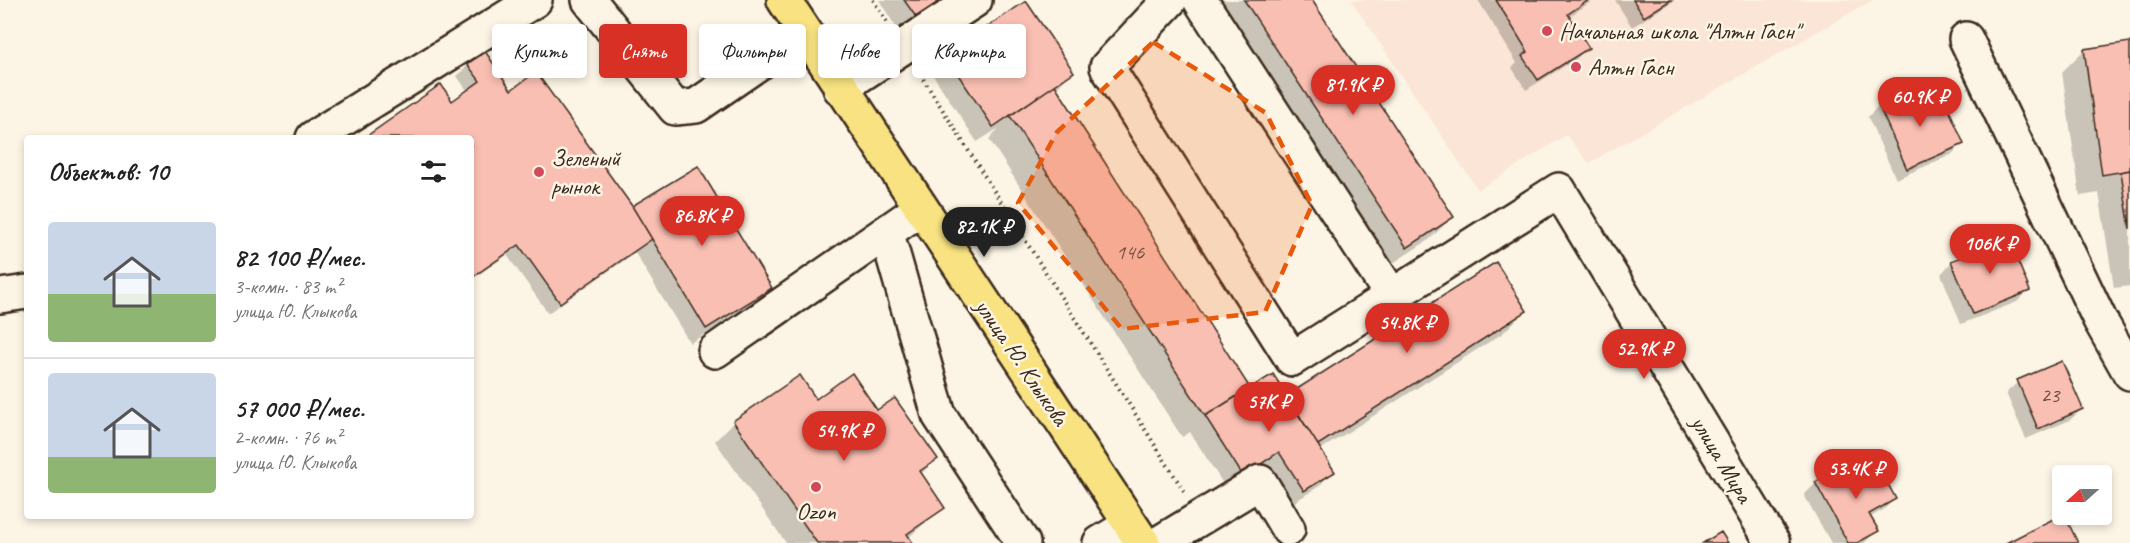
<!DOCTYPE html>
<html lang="ru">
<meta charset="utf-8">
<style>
body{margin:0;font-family:Caveat,sans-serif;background:#f2f2f2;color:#222;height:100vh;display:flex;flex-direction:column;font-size:22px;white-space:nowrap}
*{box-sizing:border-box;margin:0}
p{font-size:20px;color:#767676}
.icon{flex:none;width:33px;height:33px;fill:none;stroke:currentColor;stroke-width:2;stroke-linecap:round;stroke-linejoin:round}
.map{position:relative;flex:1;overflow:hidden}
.details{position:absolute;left:24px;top:135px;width:450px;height:384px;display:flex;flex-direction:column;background:#fff;border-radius:6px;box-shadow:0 3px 9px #0003}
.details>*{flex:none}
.hud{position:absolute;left:492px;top:24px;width:570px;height:54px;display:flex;gap:12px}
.needle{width:39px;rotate:249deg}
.controls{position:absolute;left:2052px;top:465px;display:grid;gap:12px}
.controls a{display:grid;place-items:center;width:60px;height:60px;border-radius:6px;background:#fff;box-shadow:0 3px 9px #0003;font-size:30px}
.price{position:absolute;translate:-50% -51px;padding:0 14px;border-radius:21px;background:#d93025;color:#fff;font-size:20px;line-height:39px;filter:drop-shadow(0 2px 3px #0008)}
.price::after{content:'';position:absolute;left:50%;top:36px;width:18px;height:14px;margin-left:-9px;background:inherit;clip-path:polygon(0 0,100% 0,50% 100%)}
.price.active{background:#222;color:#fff}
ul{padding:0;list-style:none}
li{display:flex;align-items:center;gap:18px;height:150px;padding:0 24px}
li+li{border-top:2px solid #e0e0e0}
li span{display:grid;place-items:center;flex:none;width:168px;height:120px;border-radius:6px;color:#555}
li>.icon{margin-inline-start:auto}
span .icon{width:72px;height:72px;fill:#fffc;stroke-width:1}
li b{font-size:26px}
h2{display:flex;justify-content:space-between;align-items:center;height:72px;padding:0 24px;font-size:26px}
.pill{padding:0 21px;border-radius:6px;background:#fff;box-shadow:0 3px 9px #0003;font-size:21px;line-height:54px}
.pill.active{background:#d93025;color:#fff}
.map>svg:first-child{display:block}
</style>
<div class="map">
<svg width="2130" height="543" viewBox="0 0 2130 543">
<rect width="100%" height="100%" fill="#fcf5e5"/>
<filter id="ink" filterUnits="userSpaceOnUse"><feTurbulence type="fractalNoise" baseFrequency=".0167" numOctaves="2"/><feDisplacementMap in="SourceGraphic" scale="12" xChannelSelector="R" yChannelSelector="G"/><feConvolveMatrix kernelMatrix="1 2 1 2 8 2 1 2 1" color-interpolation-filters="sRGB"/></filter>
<g filter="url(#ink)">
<path fill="#fbe5d6" d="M1351 0H1873L1589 163 1566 135 1478 190Z"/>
<path fill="#0003" d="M879 0H948L899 32Z
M1207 0H1310L1452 217 1430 239 1384 269Z
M1478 0H1594L1568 17 1587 48 1576 59 1526 90 1512 68 1517 63Z
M1615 0H1675L1632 27Z
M2130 44V286L2114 288 2099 193 2080 196 2062 72 2084 50Z
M946 56 1072 72 1056 89 1248 387 1244 393 1286 398 1525 311 1503 333 1320 450 1333 471 1318 487 1288 506 1227 490 1190 432 1182 437 989 139 999 128 977 142 931 72Z
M468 65 510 92 631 208 770 288 755 304 690 343 635 253 548 313 507 255 471 280V138H367L452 103 468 92 457 76Z
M1879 105 1917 111 1962 143 1951 155 1896 179 1868 117Z
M1969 244 1984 249 2028 291 2017 302 1961 324 1941 274 1952 262 1959 259 1958 255Z
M2018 382 2082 409 2070 420 2026 439 2006 393Z
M815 401 877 412 936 459 921 474 943 507 908 538 912 543H786L715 441 734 422Z
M1838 471 1844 482 1895 499 1883 510 1869 518 1877 531 1864 543H1831L1804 495 1815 484Z"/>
<path fill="#fabfb3" stroke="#3b2a1e" stroke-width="1.5" d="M904 0H942L916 17Z
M1244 0H1312L1454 217 1407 248Z
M1496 0H1589L1568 14 1589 48 1538 80 1522 56 1528 52Z
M1633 0H1671L1644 17Z
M1026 1 1074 72 993 127 945 55Z
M2130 42V170L2102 175 2084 49Z
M485 51 511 90 536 72 632 206 652 239 560 303 519 245 471 278V138H364L441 84 452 101 480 81 467 64Z
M1055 85 1250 388 1205 416 1010 116Z
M1909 90 1918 109 1944 98 1964 144 1907 169 1878 104Z
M698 166 772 288 706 329 632 206Z
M2130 170V229L2121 172Z
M1981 237 1985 247 2008 237 2030 291 1973 314 1951 261 1972 253 1968 242Z
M1496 262 1527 311 1318 445 1286 396Z
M2062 361 2083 409 2038 429 2017 380Z
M852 373 877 410 895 398 938 459 920 471 945 508 907 534 913 543H817L733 421 800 375 816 399Z
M1273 374 1335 472 1304 491 1279 452 1243 476 1205 416Z
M1876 462 1896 499 1869 514 1879 531 1857 543H1848L1815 482 1839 469 1844 480Z
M2064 514 2078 543H2006L2063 514Z
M1721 532 1728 543H1703Z"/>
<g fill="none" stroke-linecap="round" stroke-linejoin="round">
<defs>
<path id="minor" d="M589 0 675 108 696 106 804 32
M1170 0 1107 67 1292 359 1392 296
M1200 0 1392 296 1559 190 1773 543
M1966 39 2100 320 2130 373
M840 88 975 0
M313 138 535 0
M887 234 939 415 1023 543
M0 296 27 292
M715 351 920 209
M1100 543 1130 525
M1159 543 1260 482 1288 529"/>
<path id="major" d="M784 0 1143 543"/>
</defs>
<use href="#minor" stroke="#3b2a1e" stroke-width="38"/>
<use href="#major" stroke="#3b2a1e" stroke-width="38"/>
<path stroke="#3b2a1e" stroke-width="4" stroke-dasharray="1.5 4.5" stroke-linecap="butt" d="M873 0 887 22
M920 74 1184 491"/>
<use href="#minor" stroke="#fcf5e5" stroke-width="33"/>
<use href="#major" stroke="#f8e281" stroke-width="33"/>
</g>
</g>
<path fill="#e8590c" fill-opacity="0.2" stroke="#e8590c" stroke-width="4.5" stroke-dasharray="12 8" stroke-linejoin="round" d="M1153 42 1266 113 1312 205 1265 312 1122 329 1018 203 1057 132Z"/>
<g fill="#d1495b" stroke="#fcf5e5" stroke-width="2">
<circle cx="1547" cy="31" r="6"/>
<circle cx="1576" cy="67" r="6"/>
<circle cx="539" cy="172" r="6"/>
<circle cx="816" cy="487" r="6"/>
</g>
<g text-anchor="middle" stroke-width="5" stroke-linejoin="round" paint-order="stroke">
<g font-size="21" fill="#6b4f43">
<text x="1130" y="259">146</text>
<text x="2050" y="402">23</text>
</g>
<g font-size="24" fill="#3b2a1e" stroke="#fcf5e5" text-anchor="start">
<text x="1559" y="39">Начальная школа "Алтн Гасн"</text>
<text x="1588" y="75">Алтн Гасн</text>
<text x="551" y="166">Зеленый<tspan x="551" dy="28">рынок</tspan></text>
<text x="816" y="519" text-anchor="middle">Ozon</text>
</g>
<g font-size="24" fill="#3b2a1e" stroke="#fcf5e5">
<text transform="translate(1022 362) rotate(56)" y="8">улица Ю. Клыкова</text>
<text transform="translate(1722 459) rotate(59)" y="8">улица Мира</text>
</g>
</g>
</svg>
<div class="controls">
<a><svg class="needle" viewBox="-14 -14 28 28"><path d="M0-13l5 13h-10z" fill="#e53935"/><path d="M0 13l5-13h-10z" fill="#767676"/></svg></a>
</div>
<b class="price" style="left:1353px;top:116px">81.9K ₽</b>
<b class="price" style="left:1920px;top:128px">60.9K ₽</b>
<b class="price" style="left:702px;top:247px">86.8K ₽</b>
<b class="price active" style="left:984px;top:258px">82.1K ₽</b>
<b class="price" style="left:1990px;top:275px">106K ₽</b>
<b class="price" style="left:1407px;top:354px">54.8K ₽</b>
<b class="price" style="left:1644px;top:380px">52.9K ₽</b>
<b class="price" style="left:1269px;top:433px">57K ₽</b>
<b class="price" style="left:844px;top:462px">54.9K ₽</b>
<b class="price" style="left:1856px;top:500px">53.4K ₽</b>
<div class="hud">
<a class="pill">Купить</a>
<a class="pill active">Снять</a>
<a class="pill">Фильтры</a>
<a class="pill">Новое</a>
<a class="pill">Квартира</a>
</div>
<section class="details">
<h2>Объектов: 10<svg class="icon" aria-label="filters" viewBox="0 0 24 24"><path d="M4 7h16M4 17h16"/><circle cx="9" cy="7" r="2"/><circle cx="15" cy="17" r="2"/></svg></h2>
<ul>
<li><span style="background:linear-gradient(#c9d6e8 60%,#8fb573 0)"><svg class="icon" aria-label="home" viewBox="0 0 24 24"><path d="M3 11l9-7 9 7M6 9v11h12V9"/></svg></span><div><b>82 100 ₽/мес.</b><p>3-комн. · 83 m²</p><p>улица Ю. Клыкова</p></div></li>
<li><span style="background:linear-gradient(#c9d6e8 70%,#8fb573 0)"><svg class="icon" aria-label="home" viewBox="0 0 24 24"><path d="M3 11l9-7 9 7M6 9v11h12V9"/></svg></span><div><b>57 000 ₽/мес.</b><p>2-комн. · 76 m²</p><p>улица Ю. Клыкова</p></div></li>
</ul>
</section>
</div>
